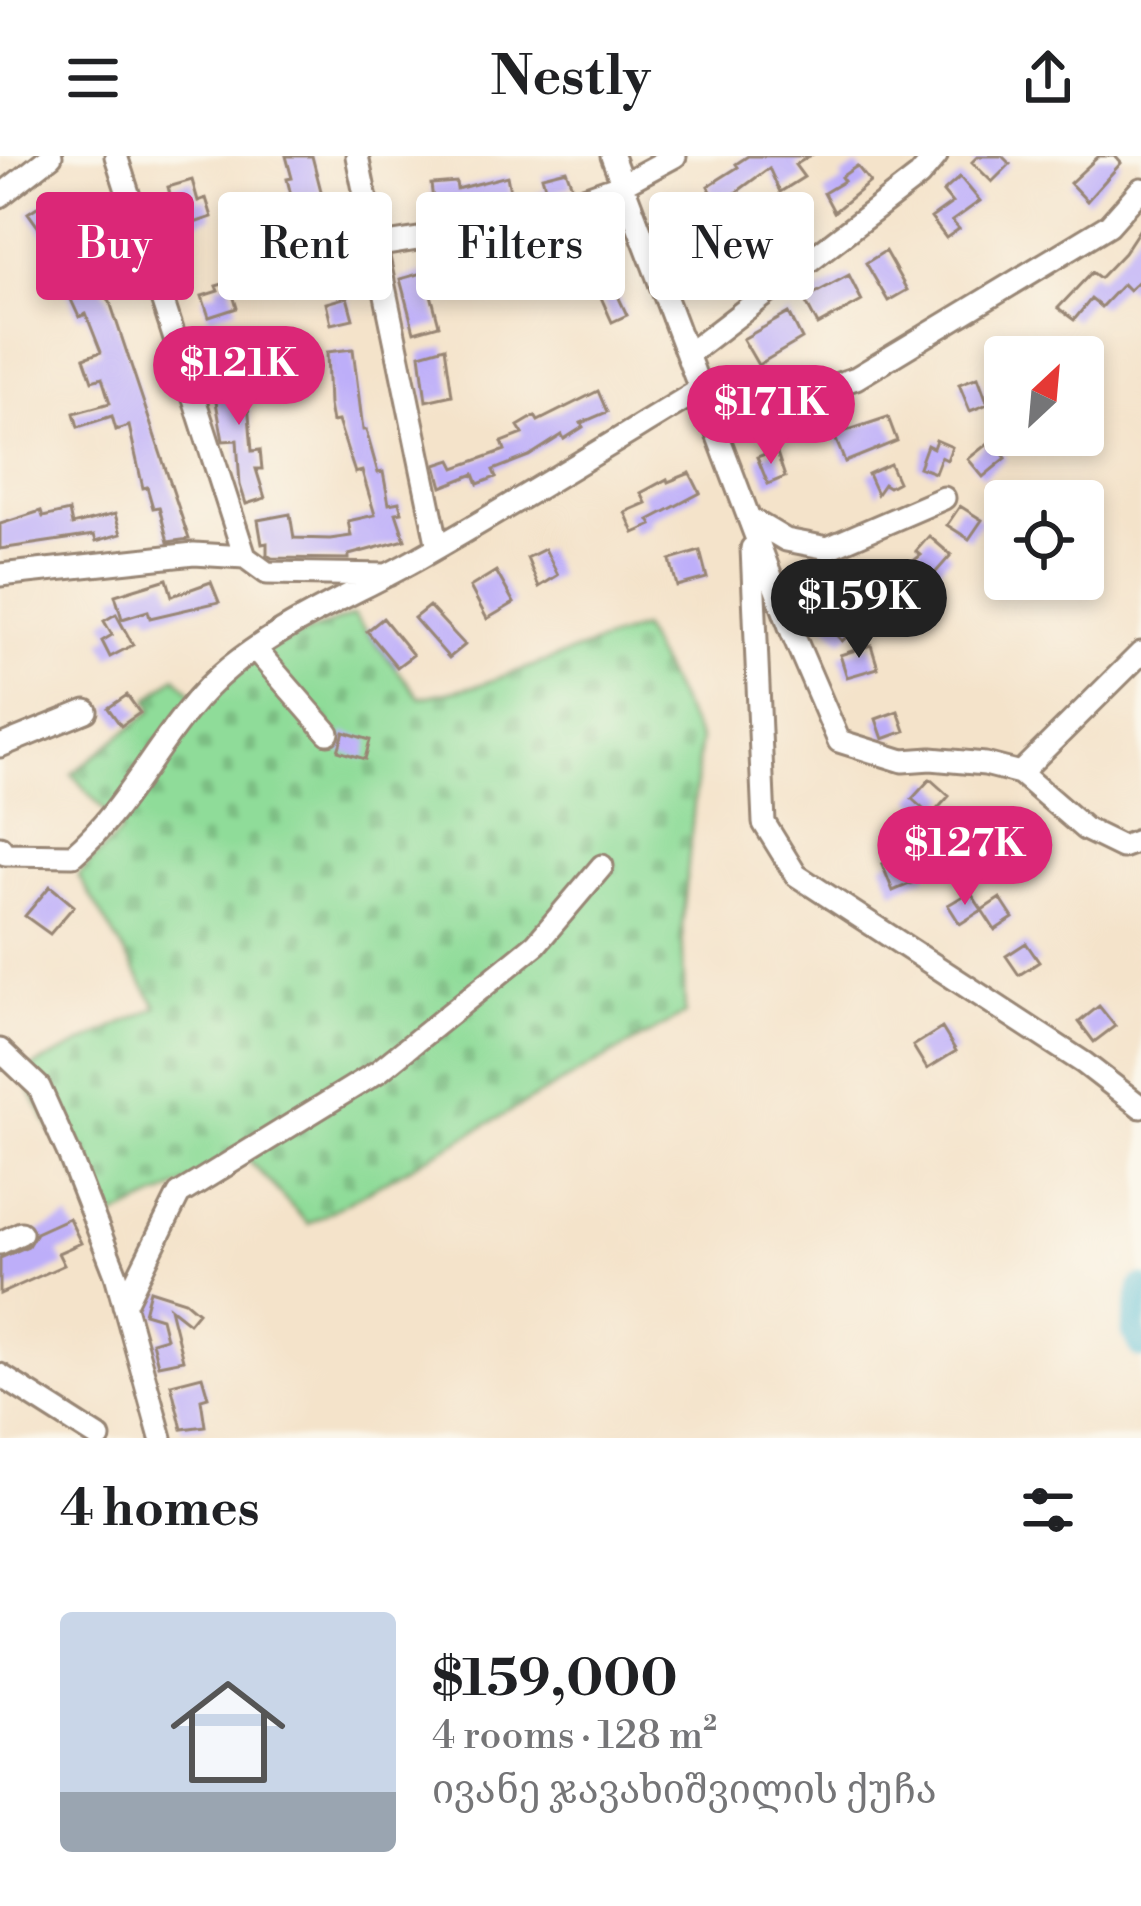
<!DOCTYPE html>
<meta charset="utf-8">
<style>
body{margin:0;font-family:"Libre Bodoni","Noto Serif Georgian",serif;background:#f6f6f6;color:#202124;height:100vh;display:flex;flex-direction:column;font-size:45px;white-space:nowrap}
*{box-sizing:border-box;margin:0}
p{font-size:39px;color:#757577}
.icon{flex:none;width:66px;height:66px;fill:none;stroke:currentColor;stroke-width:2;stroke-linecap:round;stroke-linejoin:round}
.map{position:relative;height:1282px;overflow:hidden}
.panel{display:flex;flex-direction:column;background:#fff;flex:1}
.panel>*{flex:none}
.guide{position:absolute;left:36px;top:36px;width:1071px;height:108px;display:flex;gap:24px}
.needle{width:78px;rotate:26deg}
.fabs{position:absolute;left:984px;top:180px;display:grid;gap:24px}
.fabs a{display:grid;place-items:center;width:120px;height:120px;border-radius:12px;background:#fff;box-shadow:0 6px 18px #0003;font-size:60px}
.price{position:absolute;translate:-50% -102px;padding:0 27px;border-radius:42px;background:#db2777;color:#fff;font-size:39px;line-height:78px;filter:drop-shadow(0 3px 6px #0008)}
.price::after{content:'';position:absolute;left:50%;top:72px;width:36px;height:27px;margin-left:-18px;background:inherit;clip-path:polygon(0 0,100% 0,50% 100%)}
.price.selected{background:#222;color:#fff}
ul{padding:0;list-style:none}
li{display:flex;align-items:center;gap:36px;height:300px;padding:0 60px}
li span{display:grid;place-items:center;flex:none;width:336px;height:240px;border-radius:12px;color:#555}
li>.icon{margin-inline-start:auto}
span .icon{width:144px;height:144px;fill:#fffc;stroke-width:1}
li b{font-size:51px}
h2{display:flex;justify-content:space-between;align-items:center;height:144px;padding:0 60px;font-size:51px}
.pill{padding:0 42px;border-radius:12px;background:#fff;box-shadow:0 6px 18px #0003;font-size:42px;line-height:108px}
.pill.selected{background:#db2777;color:#fff}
header{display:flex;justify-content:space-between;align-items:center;height:156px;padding:0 60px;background:#fff;font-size:54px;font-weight:800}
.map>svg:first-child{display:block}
</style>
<header><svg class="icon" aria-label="menu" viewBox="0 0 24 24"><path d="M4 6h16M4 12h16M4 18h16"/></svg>Nestly<svg class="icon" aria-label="share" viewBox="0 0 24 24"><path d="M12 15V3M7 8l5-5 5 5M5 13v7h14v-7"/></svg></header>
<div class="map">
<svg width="1141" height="1282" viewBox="0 0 1141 1282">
<defs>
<pattern id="cemetery-stones" width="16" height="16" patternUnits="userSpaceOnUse" patternTransform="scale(3)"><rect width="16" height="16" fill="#8fdc99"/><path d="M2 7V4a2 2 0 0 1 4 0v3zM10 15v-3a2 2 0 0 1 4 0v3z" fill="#7cbd83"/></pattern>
</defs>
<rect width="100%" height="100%" fill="#fbf7ec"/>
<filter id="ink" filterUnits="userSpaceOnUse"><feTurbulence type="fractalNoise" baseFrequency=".00833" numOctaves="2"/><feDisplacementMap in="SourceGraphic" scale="24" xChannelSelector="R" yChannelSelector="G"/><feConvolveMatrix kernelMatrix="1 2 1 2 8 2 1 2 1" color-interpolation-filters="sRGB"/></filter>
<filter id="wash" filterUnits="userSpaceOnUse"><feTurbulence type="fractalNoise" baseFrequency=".004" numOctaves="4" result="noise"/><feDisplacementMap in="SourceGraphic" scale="48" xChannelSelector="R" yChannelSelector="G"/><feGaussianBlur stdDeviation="2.7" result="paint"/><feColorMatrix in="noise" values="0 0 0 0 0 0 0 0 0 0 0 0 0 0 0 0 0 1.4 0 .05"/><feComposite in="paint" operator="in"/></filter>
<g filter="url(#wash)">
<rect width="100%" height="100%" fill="#f4e3ca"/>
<path fill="url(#cemetery-stones)" stroke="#65835c" stroke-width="3" d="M353 459 420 542 476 530 641 472 700 585 682 771 685 858 308 1068 245 1000 103 1066 20 917 157 851 78 719 122 675 72 618 153 554 148 544 176 520 202 549 263 494Z"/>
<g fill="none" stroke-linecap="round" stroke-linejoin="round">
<path stroke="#55bbd4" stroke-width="24" d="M1141 1131 1133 1176 1141 1191"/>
</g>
<g id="blocks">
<path fill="#bdaef9" d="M286 0H312L322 39 293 47 287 23 292 22Z
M748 0H810L795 9 804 21 780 36 769 12 719 49 708 30 738 11 736 8Z
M978 0H1002L1010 8 992 26 972 6Z
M1099 0H1115L1121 7 1087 45 1070 27Z
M857 10 870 26 834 56 824 37 844 25 841 21Z
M566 14 572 30 534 44 533 39 546 34 542 20Z
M507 20 512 46 435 61 431 28 456 26 457 33Z
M960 21 980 45 952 65 959 73 946 82 931 62 952 47 943 36Z
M192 24 198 45 206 42 212 61 179 72 168 31Z
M672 41 699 93 672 108 661 88 675 80 658 49Z
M51 42 81 81 77 84 110 146 189 383 168 386 159 351 153 352 147 331 143 332 129 270 116 274 112 260 78 271 74 257 110 247 102 222 92 225 84 202 101 196 86 158 79 161 57 113 65 108 28 57Z
M326 57 346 119 307 129 299 97 292 99 287 81 306 76 303 64Z
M1141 71V123L1129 134 1123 128 1101 151 1091 143 1074 164 1058 152 1092 116 1100 122 1124 97Z
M588 76 627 159 612 166 583 101 541 116 539 110 462 137 454 115 553 80 557 90Z
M885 95 907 134 888 145 866 107Z
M425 116 439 169 414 176 400 123Z
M849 119 862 145 818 169 804 143Z
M229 126 237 152 209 161 202 140 218 135 216 130Z
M347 141 353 163 331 168 326 147Z
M789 157 802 183 758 209 743 183Z
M445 191 452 239 426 245 420 198Z
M353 193 363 274H366L378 317 383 316 389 348 399 346 402 356 396 357 405 384 349 399V403L272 402 267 399V387L262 388 258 364 290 358 294 382 330 383 351 380 348 365 375 359 362 315 355 317 338 265 332 266 329 249 327 196Z
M245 210 252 295 260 294 262 313H256L265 342 246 348 240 329 237 284 223 285 211 218Z
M773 221 777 233 744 244 740 231Z
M978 221 988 248 970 255 959 228Z
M598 235 607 256 581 267 583 271 564 283 562 279 529 300 493 314 496 321 478 328 474 318 442 331 436 309 451 304 455 312 505 294 502 286 523 278 518 270 535 260 538 265Z
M888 261 897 285 845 306 834 279Z
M936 284 952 291 947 304 941 301 935 317 919 311 927 289 933 292Z
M992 284 1006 302 983 321 968 303Z
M776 294 785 321 768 328 757 301Z
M890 308 898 326 889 331 884 328 877 338 868 318Z
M690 317 700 337 649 364 652 369 634 377 625 356 646 347 641 337 667 323 668 326Z
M960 350 982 364 969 383 947 369Z
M41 355 43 361 69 355 72 369 115 358 121 378 96 385 94 379 0 393V368Z
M929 380 951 399 929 424 935 432 902 463 890 449 908 434 896 419 921 399 916 395Z
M545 393 558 419 539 431 527 402Z
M700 395 707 422 677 430 670 404Z
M496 415 514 447 487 463 470 431Z
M167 423 172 440 211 426 219 446 150 462 148 455 122 463 115 439Z
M839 440 862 466 842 485 818 459Z
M429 450 465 489 449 502 414 462Z
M116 458 133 489 110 501 102 485 112 479 104 465Z
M383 462 413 499 397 511 367 475Z
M871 489 878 512 847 521 840 499Z
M127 539 140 557 121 570 108 552Z
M898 555 905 575 883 583 876 563Z
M344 576 370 584 365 603 338 595Z
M930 623 949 640 931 660 912 643Z
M916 693 928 720 893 735 882 708Z
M50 730 74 750 50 778 25 760Z
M970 736 982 754 960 768 948 749Z
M1000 742 1013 762 995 774 982 754Z
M1026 787 1039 806 1019 819 1006 800Z
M1099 850 1115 870 1094 886 1079 866Z
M942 872 956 895 927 913 913 890Z
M69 1062 81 1087 58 1097 64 1109 0 1138V1102L28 1090 36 1077Z
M150 1134 185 1145 198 1156 189 1167 170 1152 183 1204 158 1209 152 1186 166 1182 161 1162 144 1157Z
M202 1220 208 1241 201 1243 205 1270 182 1273 171 1228Z"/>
</g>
</g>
<g filter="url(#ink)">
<use href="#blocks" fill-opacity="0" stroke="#988674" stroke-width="3"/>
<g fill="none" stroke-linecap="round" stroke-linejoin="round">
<defs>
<path id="minor" d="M116 0 245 401 267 417 388 419
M357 0 438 391
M612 0 792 476 839 585 903 605 931 603 985 608 1020 617 1085 673 1122 691 1141 684
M0 40 51 0
M374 90 512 68 623 28 675 0
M687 199 919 20 936 0
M715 270 856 222 1109 69 1141 33
M749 362 786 384 828 392 944 342
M752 392 764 667 796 719 1084 907 1141 951
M0 419 194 398 245 401
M255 493 328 577
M0 590 86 555
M1020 617 1141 497
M0 691 5 698 73 699C135 646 166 563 230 511 285 466 357 437 419 402 514 348 607 290 701 233
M0 894 39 931 69 998 116 1119 161 1282
M0 1087 21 1077
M124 1149 179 1038 379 915 536 788 602 710
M0 1219 99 1282"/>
</defs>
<use href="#minor" stroke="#988674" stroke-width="27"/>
<use href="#minor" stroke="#fff" stroke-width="21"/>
</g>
</g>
</svg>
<div class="fabs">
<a><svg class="needle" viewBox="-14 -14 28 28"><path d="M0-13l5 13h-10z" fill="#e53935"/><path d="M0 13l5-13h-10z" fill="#757577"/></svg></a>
<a><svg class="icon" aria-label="locate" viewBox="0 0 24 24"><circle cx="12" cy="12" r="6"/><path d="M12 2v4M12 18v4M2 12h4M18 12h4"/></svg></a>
</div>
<b class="price" style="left:239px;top:272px">$121K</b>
<b class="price" style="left:771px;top:311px">$171K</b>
<b class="price selected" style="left:859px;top:505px">$159K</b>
<b class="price" style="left:965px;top:752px">$127K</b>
<div class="guide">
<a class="pill selected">Buy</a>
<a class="pill">Rent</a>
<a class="pill">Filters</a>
<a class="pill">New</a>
</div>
</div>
<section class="panel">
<h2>4 homes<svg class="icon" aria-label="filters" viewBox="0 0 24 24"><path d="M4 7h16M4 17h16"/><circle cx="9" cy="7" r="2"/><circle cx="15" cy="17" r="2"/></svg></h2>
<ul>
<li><span style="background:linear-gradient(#c9d6e8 75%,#9aa5b1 0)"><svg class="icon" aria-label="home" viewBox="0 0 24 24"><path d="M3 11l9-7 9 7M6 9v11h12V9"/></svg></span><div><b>$159,000</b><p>4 rooms · 128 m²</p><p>ივანე ჯავახიშვილის ქუჩა</p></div></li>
</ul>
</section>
